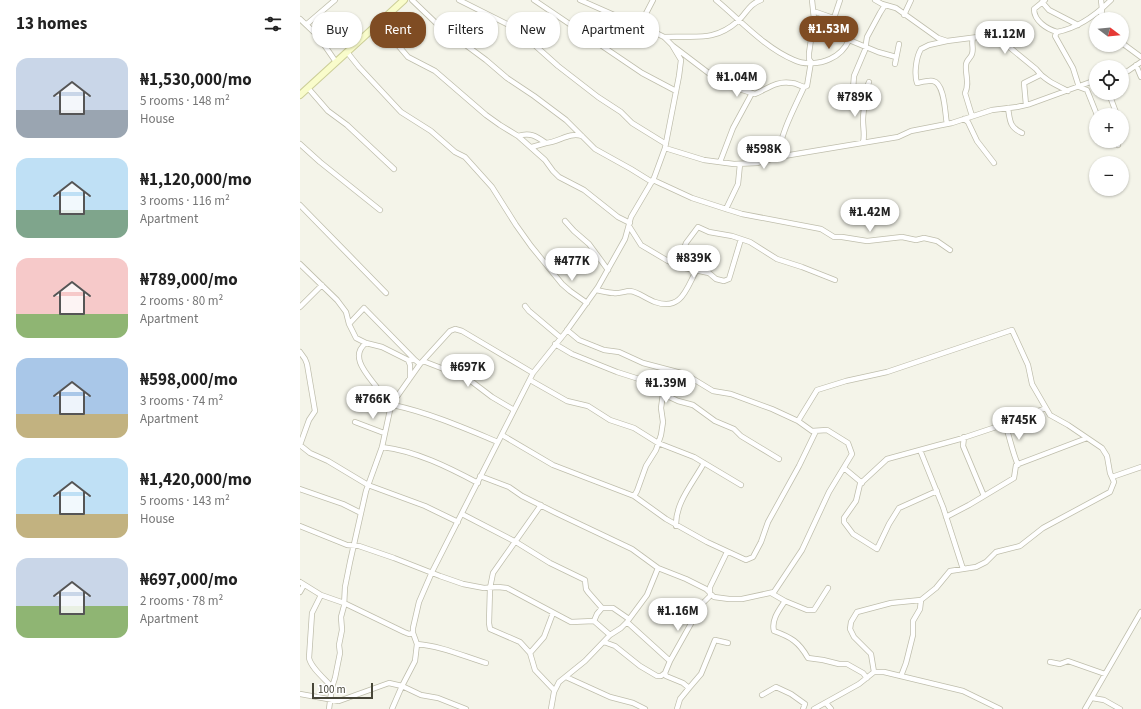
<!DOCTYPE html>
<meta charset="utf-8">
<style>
body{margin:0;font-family:"Source Sans 3",sans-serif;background:#f2f2f2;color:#222;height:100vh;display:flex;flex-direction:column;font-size:15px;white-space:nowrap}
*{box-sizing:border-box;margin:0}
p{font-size:13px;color:#767676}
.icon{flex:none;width:22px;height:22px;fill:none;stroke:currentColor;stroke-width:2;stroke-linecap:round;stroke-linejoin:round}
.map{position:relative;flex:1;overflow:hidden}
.panel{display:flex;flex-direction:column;background:#fff;width:300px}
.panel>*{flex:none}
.top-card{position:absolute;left:12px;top:12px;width:380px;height:36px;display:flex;gap:8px}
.needle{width:26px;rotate:106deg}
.tools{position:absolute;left:789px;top:12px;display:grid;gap:8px}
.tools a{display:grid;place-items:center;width:40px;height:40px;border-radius:50%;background:#fff;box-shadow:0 1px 3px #0004;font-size:20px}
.scale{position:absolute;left:12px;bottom:10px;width:61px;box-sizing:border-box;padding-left:4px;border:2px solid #474638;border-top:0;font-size:11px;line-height:14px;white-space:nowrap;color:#474638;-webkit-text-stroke:3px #fff;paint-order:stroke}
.price{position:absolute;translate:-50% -34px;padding:0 9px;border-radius:14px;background:#fff;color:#222;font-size:13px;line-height:26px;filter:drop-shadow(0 1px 2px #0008)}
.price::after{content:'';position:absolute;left:50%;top:24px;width:12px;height:9px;margin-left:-6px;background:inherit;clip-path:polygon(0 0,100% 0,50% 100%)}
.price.selected{background:#7f4c23;color:#fff}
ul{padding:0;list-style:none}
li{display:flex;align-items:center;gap:12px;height:100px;padding:0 16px}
li span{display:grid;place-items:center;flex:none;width:112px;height:80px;border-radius:12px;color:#555}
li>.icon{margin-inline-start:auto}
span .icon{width:48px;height:48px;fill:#fffc;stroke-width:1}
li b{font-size:17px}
h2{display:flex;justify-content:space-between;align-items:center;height:48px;padding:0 16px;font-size:17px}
.tag{padding:0 14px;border-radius:16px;background:#fff;box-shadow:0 1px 3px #0004;font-size:14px;line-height:36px}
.tag.selected{background:#7f4c23;color:#fff}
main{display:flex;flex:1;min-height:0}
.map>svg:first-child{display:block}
</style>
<main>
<section class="panel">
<h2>13 homes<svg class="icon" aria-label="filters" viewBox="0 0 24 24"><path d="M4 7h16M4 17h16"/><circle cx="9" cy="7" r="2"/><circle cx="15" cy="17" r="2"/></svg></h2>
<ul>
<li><span style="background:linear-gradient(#c9d6e8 65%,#9aa5b1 0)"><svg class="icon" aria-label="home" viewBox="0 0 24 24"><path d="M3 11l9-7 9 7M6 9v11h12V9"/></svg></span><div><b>₦1,530,000/mo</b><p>5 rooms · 148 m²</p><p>House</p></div></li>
<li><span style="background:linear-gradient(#bfe0f5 65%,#7fa58c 0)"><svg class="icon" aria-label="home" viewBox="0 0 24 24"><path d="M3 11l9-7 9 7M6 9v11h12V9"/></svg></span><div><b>₦1,120,000/mo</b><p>3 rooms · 116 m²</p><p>Apartment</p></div></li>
<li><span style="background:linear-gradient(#f6c9c9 70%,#8fb573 0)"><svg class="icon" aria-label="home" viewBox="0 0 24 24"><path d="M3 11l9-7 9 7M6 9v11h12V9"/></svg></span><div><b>₦789,000/mo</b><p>2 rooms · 80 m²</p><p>Apartment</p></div></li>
<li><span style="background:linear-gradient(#a9c7e8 70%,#c2b280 0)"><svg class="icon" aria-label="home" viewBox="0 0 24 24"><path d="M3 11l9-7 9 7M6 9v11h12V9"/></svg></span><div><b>₦598,000/mo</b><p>3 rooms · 74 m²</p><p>Apartment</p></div></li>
<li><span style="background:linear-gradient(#bfe0f5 70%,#c2b280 0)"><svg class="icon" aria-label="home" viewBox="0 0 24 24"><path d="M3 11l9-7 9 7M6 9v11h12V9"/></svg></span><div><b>₦1,420,000/mo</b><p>5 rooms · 143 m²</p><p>House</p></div></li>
<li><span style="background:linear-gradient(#c9d6e8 60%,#8fb573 0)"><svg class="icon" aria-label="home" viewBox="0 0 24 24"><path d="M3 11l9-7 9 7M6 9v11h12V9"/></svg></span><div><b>₦697,000/mo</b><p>2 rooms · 78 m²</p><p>Apartment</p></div></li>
</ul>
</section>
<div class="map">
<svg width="841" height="709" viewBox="0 0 841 709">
<rect width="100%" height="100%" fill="#f4f4e9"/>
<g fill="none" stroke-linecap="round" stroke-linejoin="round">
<defs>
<path id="street" d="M112 0 136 23 186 60 207 78 234 96 266 120 295 149 331 169 352 182
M159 0 209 25 220 32 258 66 298 97 321 112 332 123 366 144
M234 0 342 73 376 91
M416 0C440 20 465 48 494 60 504 65 520 64 530 59 539 55 545 49 549 40
M575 0 582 4 596 8 638 38 647 41
M745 0 734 9C734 21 747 29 757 32
M801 0 802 9 801 19
M742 2 749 10 778 25
M513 11 536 19 546 28 545 37 549 40 578 52 596 57
M604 15 611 0
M534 18 540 0
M0 19 18 36 36 62
M79 23 108 57 135 71 186 115 200 125 218 136 245 160 253 171 259 177 284 190 318 217 330 223
M7 24 35 0
M340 25 353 0
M364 37C394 35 413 43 438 21 446 14 449 4 461 0
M822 43 841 57
M373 46 423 84 455 94C467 89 477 80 492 83 496 83 500 86 504 87
M47 52 59 67 101 112 131 131 155 152 165 157 192 187 216 225 231 246 262 284 270 291 287 303
M595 64 599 44
M836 65 841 77
M822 73 828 71 841 62
M8 88 28 111 47 125 94 169
M559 92H562L567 87 569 82
M811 93V99L817 115
M726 105 724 83 740 75
M708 108C710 120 709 127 722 133
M797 115 787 90 779 87 773 68 755 36 757 32C779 28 796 15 811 0
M672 116 665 93C670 84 665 74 666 65 666 60 671 58 672 54 674 48 671 44 673 38
M664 119 668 122 677 141 694 163
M647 124C645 115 645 83 633 81 629 80 622 82 617 83 614 74 616 57 621 49L629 45 647 41 678 37 681 32H688L697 37 736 69C744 80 756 85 768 91
M218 136C230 132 236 136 246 143 259 142 269 132 282 136
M815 141 818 145
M563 143C565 135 563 128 563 120 563 105 570 98 553 89L554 76 565 50 567 37 580 13 585 5
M0 144 20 162 80 210
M232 147 246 143
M365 148 404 160 434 164 457 163 478 157 598 137 611 131 652 123 692 110 717 107 730 104 796 80
M478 157C481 132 494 109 504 87L507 86 511 62 509 59V53L514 19 512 0
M420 162 433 128 452 93
M353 180 392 198 426 209 442 214 521 229 534 237H542L567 241 602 237 616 240 624 238 637 241 650 250
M0 205 86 293
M426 209 438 184 440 164
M265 221 274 231 289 244 308 270
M329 226 341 245 368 261 385 268 409 273 416 279 424 281 429 279 441 239
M0 264 37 300 46 312 49 324 56 338 66 343C48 357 69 376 78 389
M378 265 386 243 398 227 409 232 432 236 450 242 477 259 502 267 535 280
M296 290C302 291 308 293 314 293 319 294 325 291 330 291 339 292 346 299 355 302 381 311 386 290 396 271
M225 306 229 311 261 338
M0 307 22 285
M49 324 64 308 115 360
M66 343 82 347 108 360H115L120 364
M255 344 272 354 317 372 339 379 353 386 363 394 378 401 393 405 415 421 434 429 441 436 479 459
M0 352 5 359 7 364 15 411 9 420 0 445
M108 360 110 365V378
M123 361 167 378 192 397 214 410
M230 380 267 401 288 406 310 420 334 428 358 443 394 457 441 485
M357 389 360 383 370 371
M93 405C130 413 164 428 198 442
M498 421 517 390 546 381 587 372 712 330 728 365 732 384 750 415 768 425 802 448 807 456 810 473 814 482 810 492 743 528 720 546 696 552 686 562 676 567 650 571 636 588 621 600 620 609 613 621V635L606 663 601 676
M55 422 84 433
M705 424C710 438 712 451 718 465
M202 435 253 465 334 496 366 519 407 542 446 560 453 557 461 542 468 522 499 466 516 431
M664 437 663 446 684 496
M0 445 10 453 28 461 68 485 125 506 158 522
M82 447C116 451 148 467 178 483
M620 450 643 507 663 569
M544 468 562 483
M180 476 209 487 222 496 256 513 332 549 358 568 386 579 406 589 414 597 429 599H442L474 592 502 550 529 492 552 454 548 443 527 430 512 431 498 421 472 409 431 394 413 391 385 374 343 363 319 352 304 350 279 340 267 330
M812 477 841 467
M0 489 43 504 61 513
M637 491 599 508 589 524 577 549 553 534 544 522V518L556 501 560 484 587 459 660 439 705 424 746 408
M334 496 337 491 346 466 356 450 361 435 363 422 361 408 363 394
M241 505 193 573 190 588 189 623 190 629 220 642 230 653 235 670 254 690
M162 514 216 542 250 563 283 579 285 580 286 589 288 592 302 608 297 614 294 621
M646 517 669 505 714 478 716 465 787 438
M0 526 47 545 59 546 94 558 140 576 163 584 184 588 198 587 207 588 271 622 294 621 310 635
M376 526C375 503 393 483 404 463
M0 582 21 595 12 613 9 658C11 668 25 679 32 687L29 709
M0 592 4 585
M471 593 485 601C479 610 471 620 474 631 491 637 499 642 508 658L523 660 539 664H547L563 673 567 678
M21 595 44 603 104 632 109 634 113 633
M485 601 507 610H514L528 588
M302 608H313L329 619
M327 622 347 595 358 568
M304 642 315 646 340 666 357 676H361L365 673
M117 644C141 646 163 656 186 663
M230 653 244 637 253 613
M750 662 760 664 768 661 805 674
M574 672 571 654 554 637 550 629 551 622 557 612 591 603 621 600
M266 677 310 697 333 703 345 709
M32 687 35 678 40 653 39 645 42 630 41 617 44 606 45 587 50 562 66 491 82 447 90 410 96 398 120 364 150 331 155 329 162 331 233 373
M389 688 401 674 415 640 428 643
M0 694 39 701 89 683 102 686 121 695 138 698 166 709
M462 695 476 687 491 694 505 704 503 709
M792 698 804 700 820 709
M526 703 531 709
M92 709 102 686 115 661 117 644 113 633V628L119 602 132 572 233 373 265 333 298 287 325 239 331 217 354 178 365 148 379 76 381 60 372 45 364 37 340 25 321 18 280 0
M251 709 254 692 259 682 285 661 310 635 321 628 327 622 370 661
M377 709 380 699 389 688 383 683 366 676 365 673 370 661 402 604 410 596V587L427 552
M514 709 559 684 574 672H584L663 691 700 709
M785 709 841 612"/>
<path id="secondary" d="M0 95 104 0"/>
</defs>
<use href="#street" stroke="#bfbeac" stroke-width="6"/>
<use href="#secondary" stroke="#ccce98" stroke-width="8"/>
<use href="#street" stroke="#fff" stroke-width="4.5"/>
<use href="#secondary" stroke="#f9fccb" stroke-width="6"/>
</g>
</svg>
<div class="tools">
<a><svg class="needle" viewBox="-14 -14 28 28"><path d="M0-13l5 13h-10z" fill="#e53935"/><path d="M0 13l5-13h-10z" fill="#767676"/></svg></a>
<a><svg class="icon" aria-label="locate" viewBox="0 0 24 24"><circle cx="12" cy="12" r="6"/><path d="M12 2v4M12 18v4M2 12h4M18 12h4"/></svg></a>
<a>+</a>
<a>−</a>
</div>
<div class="scale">100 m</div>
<b class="price selected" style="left:529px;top:50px">₦1.53M</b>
<b class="price" style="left:705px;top:55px">₦1.12M</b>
<b class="price" style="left:437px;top:98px">₦1.04M</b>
<b class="price" style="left:555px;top:118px">₦789K</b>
<b class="price" style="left:464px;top:170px">₦598K</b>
<b class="price" style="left:570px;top:233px">₦1.42M</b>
<b class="price" style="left:394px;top:279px">₦839K</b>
<b class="price" style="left:272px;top:282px">₦477K</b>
<b class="price" style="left:168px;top:388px">₦697K</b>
<b class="price" style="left:366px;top:404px">₦1.39M</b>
<b class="price" style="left:73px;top:420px">₦766K</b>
<b class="price" style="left:719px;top:441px">₦745K</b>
<b class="price" style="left:378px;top:632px">₦1.16M</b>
<div class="top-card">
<a class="tag">Buy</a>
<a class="tag selected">Rent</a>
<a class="tag">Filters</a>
<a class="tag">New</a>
<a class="tag">Apartment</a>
</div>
</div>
</main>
